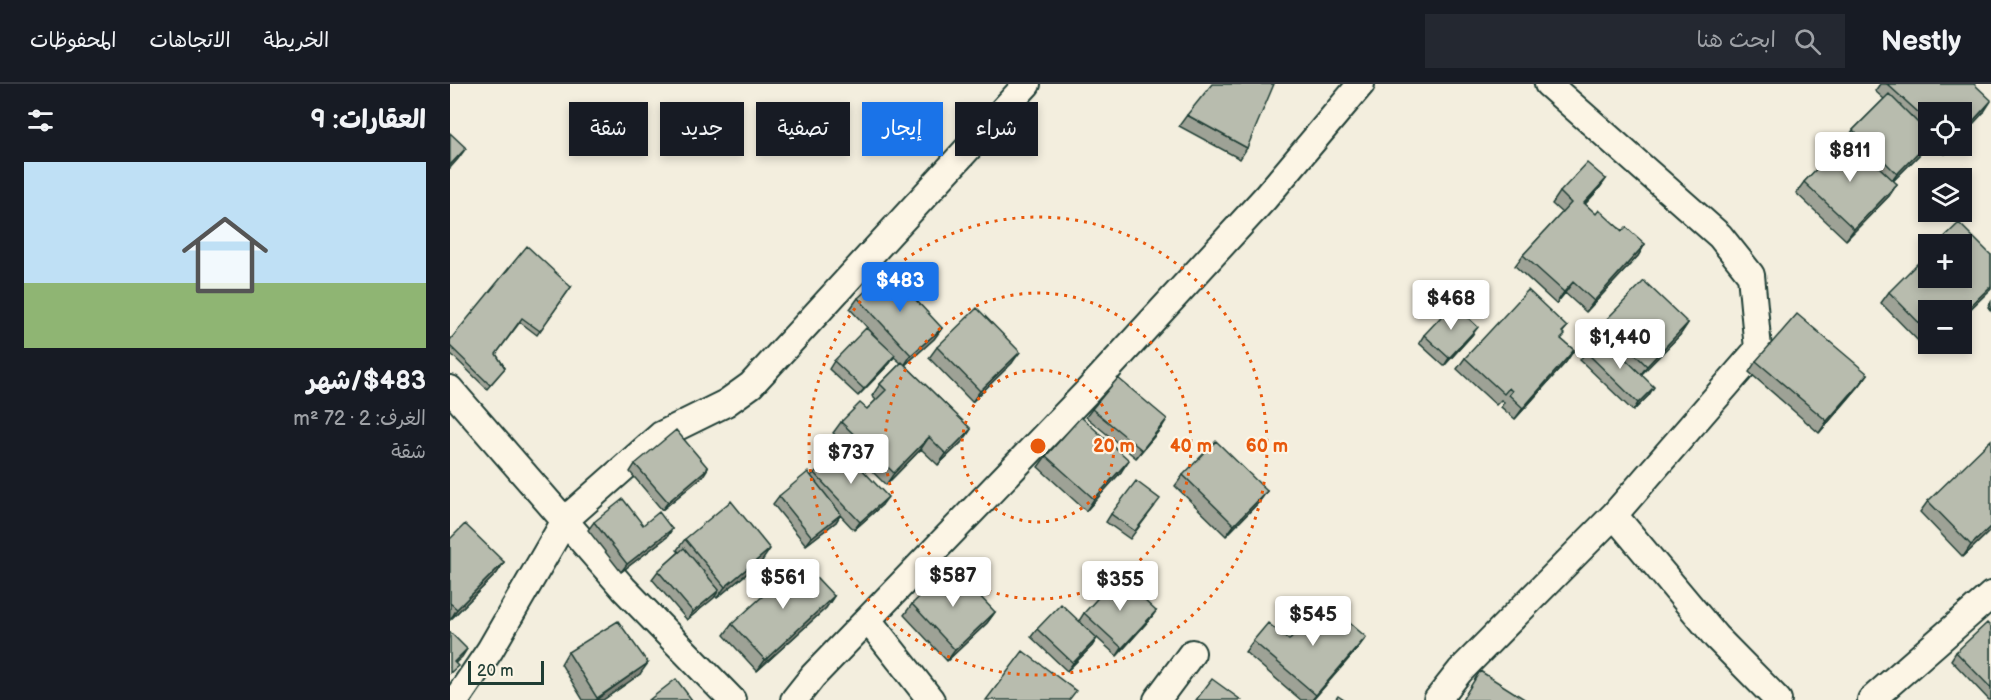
<!DOCTYPE html>
<html lang="ar">
<meta charset="utf-8">
<style>
body{margin:0;font-family:"Balsamiq Sans","Playpen Sans Arabic",sans-serif;background:#242831;color:#f1f3f6;direction:rtl;height:100vh;display:flex;flex-direction:column;font-size:22px;white-space:nowrap}
*{box-sizing:border-box;margin:0}
p{font-size:20px;color:#9ea1a6}
.icon{flex:none;width:33px;height:33px;fill:none;stroke:currentColor;stroke-width:2;stroke-linecap:round;stroke-linejoin:round}
.map{position:relative;flex:1;overflow:hidden;direction:ltr}
.sheet{display:flex;flex-direction:column;background:#171b24;width:450px}
.sheet>*{flex:none}
.banner{position:absolute;left:18px;top:18px;width:570px;height:54px;direction:rtl;display:flex;gap:12px}
.tools{position:absolute;left:1468px;top:18px;display:grid;gap:12px}
.tools a{display:grid;place-items:center;width:54px;height:54px;border-radius:0px;background:#171b24;box-shadow:0 3px 9px #0003;font-size:30px}
.scale{position:absolute;left:18px;bottom:15px;width:76px;box-sizing:border-box;padding-left:6px;border:3px solid #1f3d34;border-top:0;font-size:16px;line-height:21px;white-space:nowrap;color:#1f3d34;-webkit-text-stroke:4px #fcf5e5;paint-order:stroke}
.price{position:absolute;translate:-50% -51px;padding:0 14px;border-radius:6px;background:#fff;color:#222;font-size:20px;line-height:39px;filter:drop-shadow(0 2px 3px #0008)}
.price::after{content:'';position:absolute;left:50%;top:36px;width:18px;height:14px;margin-left:-9px;background:inherit;clip-path:polygon(0 0,100% 0,50% 100%)}
.price.current{background:#1a73e8;color:#fff}
ul{padding:0;list-style:none}
li{display:grid;align-content:center;gap:12px;height:318px;padding:0 24px}
li span{display:grid;place-items:center;height:186px;border-radius:0px;color:#555}
li>.icon{margin-inline-start:auto}
span .icon{width:108px;height:108px;fill:#fffc;stroke-width:1}
li b{font-size:26px}
h2{display:flex;justify-content:space-between;align-items:center;height:72px;padding:0 24px;font-size:26px}
.pill{padding:0 21px;border-radius:0px;background:#171b24;box-shadow:0 3px 9px #0003;font-size:21px;line-height:54px}
.pill.current{background:#1a73e8;color:#fff}
header{display:flex;align-items:center;gap:36px;box-sizing:border-box;height:84px;padding:0 30px;background:#171b24;border-bottom:2px solid #363941}
header strong{font-size:28px}
nav{display:flex;gap:33px;margin-inline-start:auto;font-size:21px}
.search{width:420px;height:54px;background:#242831;display:flex;align-items:center;gap:15px;box-sizing:border-box;padding:0 21px;border-radius:0px;color:#9ea1a6;font-size:22px}
main{display:flex;flex:1;min-height:0}
.map>svg:first-child{display:block}
</style>
<header>
<strong>Nestly</strong>
<div class="search"><svg class="icon" aria-label="search" viewBox="0 0 24 24"><circle cx="10" cy="10" r="6"/><path d="M15 15l6 6"/></svg>ابحث هنا</div>
<nav><a>الخريطة</a><a>الاتجاهات</a><a>المحفوظات</a></nav>
</header>
<main>
<div class="map">
<svg width="1541" height="616" viewBox="0 0 1541 616">
<rect width="100%" height="100%" fill="#f3eede"/>
<filter id="ink" filterUnits="userSpaceOnUse"><feTurbulence type="fractalNoise" baseFrequency=".0167" numOctaves="2"/><feDisplacementMap in="SourceGraphic" scale="12" xChannelSelector="R" yChannelSelector="G"/><feConvolveMatrix kernelMatrix="1 2 1 2 8 2 1 2 1" color-interpolation-filters="sRGB"/></filter>
<g filter="url(#ink)">
<g fill="none" stroke-linecap="round" stroke-linejoin="round">
<defs>
<path id="street" d="M0 305 174 505 282 616
M1164 431 1266 553 1328 616
M418 536 481 616
M6 616 40 566 116 435 211 351 276 319 301 301 577 0
M344 616 363 592 635 310 815 114 911 0
M707 616 742 569
M987 616 1010 587 1164 431 1308 265 1301 191 1270 152 1098 0
M1421 616 1541 511"/>
</defs>
<use href="#street" stroke="#1f3d34" stroke-width="30"/>
<use href="#street" stroke="#fcf5e5" stroke-width="26"/>
</g>
<path fill="#9ea296" stroke="#1f3d34" stroke-width="1.5" d="M1430 0H1524L1534 28H1479V59L1475 65 1443 97 1447 100 1439 112 1396 156 1346 109 1354 98 1398 54 1403 46 1434 15 1425 7Z
M737 31 797 64 790 75 729 42Z
M1485 62H1503L1495 70Z
M1156 95 1148 106 1135 120 1146 130 1195 160 1188 172 1136 228 1115 209 1106 220 1065 182 1073 171 1112 129 1102 120 1110 108Z
M1541 171V205L1512 233V226H1479V260H1485L1478 267 1431 219 1439 208Z
M121 203 87 251 70 238 46 270 55 284 37 305 0 269V256Z
M408 214 492 244 484 255 455 281 521 345 513 357 488 381 471 365 436 401 383 349 391 338 417 325 426 316 422 312 430 300 451 279 444 273 440 279 408 312 379 285 384 277 428 255 400 225Z
M1541 218V227L1538 223Z
M1153 239H1238L1230 251 1191 290 1199 311 1183 327 1130 276 1136 268 1149 254 1145 251Z
M1117 243 1112 249 1111 255 1124 266 1116 278 1065 335 1051 323 1054 318 1051 316 1046 321 1007 285 1015 274Z
M974 251H1022L994 282 969 259Z
M487 263 562 279 522 318 479 274Z
M1306 277 1418 290 1410 301 1369 349 1299 288Z
M642 325 712 343 686 374 636 333Z
M596 372 671 388 636 427 588 383Z
M185 380 253 392 212 426 180 388Z
M364 389 432 421 404 446 390 431 386 438 356 461 323 420 329 412 361 392Z
M733 391 817 407 809 418 776 452 725 402Z
M1478 417 1541 446 1513 473 1470 428Z
M704 423 680 455 656 438 661 430Z
M144 438 193 441 222 445 217 453 171 488 138 446Z
M0 455 54 478 47 489 0 536Z
M235 455 312 477 267 514 265 512 237 536 202 495 208 487 229 468 227 466Z
M384 512 376 524 307 587 274 551 282 540Z
M462 520 545 528 537 539 497 577 454 531Z
M706 527 700 535 667 572 647 554 642 562 617 587 581 553 587 545 629 537 634 529Z
M1541 543V616H1539L1501 576 1506 568Z
M839 556 908 564 863 616H851L795 568 803 557Z
M118 568 190 590 153 616H133L111 580Z"/>
<path fill="#81847a" stroke="#1f3d34" stroke-width="1.5" d="M1541 17 1534 28 1512 52V49Z
M1479 57 1475 65 1439 101 1447 90Z
M16 64 8 75 0 84V81Z
M1156 95 1148 106 1126 130 1134 119Z
M1447 100 1439 112 1396 156 1404 145Z
M1195 160 1188 172 1136 228 1144 217Z
M1123 198 1115 209 1106 220 1114 208Z
M1541 202V205L1512 233V230Z
M1238 239 1230 251 1189 293 1197 282Z
M1028 243 1022 251 994 282 999 274Z
M492 244 484 255 454 282 461 271Z
M1124 266 1116 278 1065 335 1073 324Z
M570 268 562 279 522 318 530 307Z
M445 271 440 279 408 312 414 305Z
M1418 290 1410 301 1369 349 1377 337Z
M1204 303 1199 311 1183 327 1188 319Z
M717 335 712 343 686 374 692 366Z
M521 345 513 357 488 381 496 370Z
M479 353 471 365 436 401 444 389Z
M679 376 671 388 636 427 644 415Z
M258 384 253 392 212 426 218 418Z
M817 407 809 418 776 452 784 441Z
M438 413 432 421 404 446 410 438Z
M391 430 386 438 356 461 362 453Z
M1541 442V446L1513 473 1521 461Z
M222 445 217 453 171 488 177 480Z
M320 465 312 477 267 514 275 503Z
M54 478 47 489 0 536 7 525Z
M269 506 264 514 237 536 243 528Z
M384 512 376 524 307 587 315 576Z
M706 527 700 535 667 572 672 564Z
M545 528 537 539 497 577 505 566Z
M916 553 908 564 862 616 866 611Z
M647 554 642 562 617 587 623 579Z
M17 565 12 573 0 584 4 578Z
M198 579 190 590 153 616H146Z"/>
<path fill="#b8bcae" stroke="#1f3d34" stroke-width="1.5" d="M762 0H824L797 64 737 31Z
M1437 0H1524L1541 16V17L1512 49V28H1479V38Z
M1439 10 1479 50V57L1447 90 1403 46Z
M0 49 16 64 0 81Z
M1397 53 1447 100 1404 145 1354 98Z
M1137 79 1156 95 1134 119 1146 130 1149 126 1172 147 1176 143 1195 160 1144 217 1123 198 1114 208 1073 171 1121 119 1110 108Z
M1509 139 1541 171V202L1512 230V226H1479V249L1439 208 1479 168V194H1512V160H1487Z
M77 162 121 203 90 247 72 234 46 270 55 284 40 301 0 262V256Z
M438 186 492 244 461 271 408 214Z
M1194 197 1238 239 1197 282 1153 239Z
M1078 206 1117 243 1112 248 1115 251 1111 255 1124 266 1073 324 1059 311 1062 307 1059 304 1054 310 1015 274Z
M1003 220 1028 243 999 274 974 251Z
M527 224 570 268 530 307 487 263Z
M1347 230 1418 290 1377 337 1306 277Z
M416 244 445 271 414 305 384 277Z
M1152 252 1204 303 1188 319 1136 268Z
M452 278 521 345 496 370 479 353 444 389 391 338 410 319 417 325 436 306 430 300Z
M668 294 717 335 692 366 642 325Z
M631 333 679 376 644 415 596 372Z
M226 346 258 384 218 418 185 380Z
M1541 356V442L1521 461 1478 417Z
M766 357 817 407 784 441 733 391Z
M391 363 438 413 410 438 364 389Z
M358 388 391 430 362 453 329 412Z
M686 397 710 415 685 447 661 430Z
M173 415 193 441 209 428 222 445 177 480 144 438Z
M281 417 320 465 275 503 235 455Z
M15 440 54 478 7 525 0 519V455Z
M234 464 269 506 243 528 208 487Z
M351 477 384 512 315 576 282 540Z
M501 482 545 528 505 566 462 520Z
M668 492 706 527 672 564 634 529Z
M873 516 916 553 866 611 803 557 818 539 839 556Z
M611 520 647 554 623 579 587 545Z
M168 537 198 579 147 614 118 568Z
M1537 539 1541 543V604L1506 568Z
M0 548 17 565 4 578 8 582 0 589Z
M573 567 626 607 619 616H536Z
M1030 587 1076 616H1012Z
M226 595 242 616H199Z
M762 595 791 616H746Z
M888 612 894 616H885Z"/>
</g>
<g fill="none" stroke="#e8590c" stroke-width="3" stroke-dasharray="3 6">
<circle cx="588" cy="362" r="76"/>
<circle cx="588" cy="362" r="153"/>
<circle cx="588" cy="362" r="229"/>
</g>
<circle cx="588" cy="362" r="9" fill="#e8590c" stroke="#fcf5e5" stroke-width="3"/>
<g font-size="18" text-anchor="middle" font-weight="bold" fill="#e8590c" stroke="#fcf5e5" stroke-width="4.5" stroke-linejoin="round" paint-order="stroke">
<text x="664" y="368">20 m</text>
<text x="741" y="368">40 m</text>
<text x="817" y="368">60 m</text>
</g>
</svg>
<div class="tools">
<a><svg class="icon" aria-label="locate" viewBox="0 0 24 24"><circle cx="12" cy="12" r="6"/><path d="M12 2v4M12 18v4M2 12h4M18 12h4"/></svg></a>
<a><svg class="icon" aria-label="layers" viewBox="0 0 24 24"><path d="M12 4l9 5-9 5-9-5zM3 14l9 5 9-5"/></svg></a>
<a>+</a>
<a>−</a>
</div>
<div class="scale">20 m</div>
<b class="price" style="left:1400px;top:99px">$811</b>
<b class="price current" style="left:450px;top:229px">$483</b>
<b class="price" style="left:1001px;top:247px">$468</b>
<b class="price" style="left:1170px;top:286px">$1,440</b>
<b class="price" style="left:401px;top:401px">$737</b>
<b class="price" style="left:503px;top:524px">$587</b>
<b class="price" style="left:333px;top:526px">$561</b>
<b class="price" style="left:670px;top:528px">$355</b>
<b class="price" style="left:863px;top:563px">$545</b>
<div class="banner">
<a class="pill">شراء</a>
<a class="pill current">إيجار</a>
<a class="pill">تصفية</a>
<a class="pill">جديد</a>
<a class="pill">شقة</a>
</div>
</div>
<section class="sheet">
<h2>العقارات: 9<svg class="icon" aria-label="filters" viewBox="0 0 24 24"><path d="M4 7h16M4 17h16"/><circle cx="9" cy="7" r="2"/><circle cx="15" cy="17" r="2"/></svg></h2>
<ul>
<li><span style="background:linear-gradient(#bfe0f5 65%,#8fb573 0)"><svg class="icon" aria-label="home" viewBox="0 0 24 24"><path d="M3 11l9-7 9 7M6 9v11h12V9"/></svg></span><div><b>$483/شهر</b><p>الغرف: 2 · 72 m²</p><p>شقة</p></div></li>
</ul>
</section>
</main>
